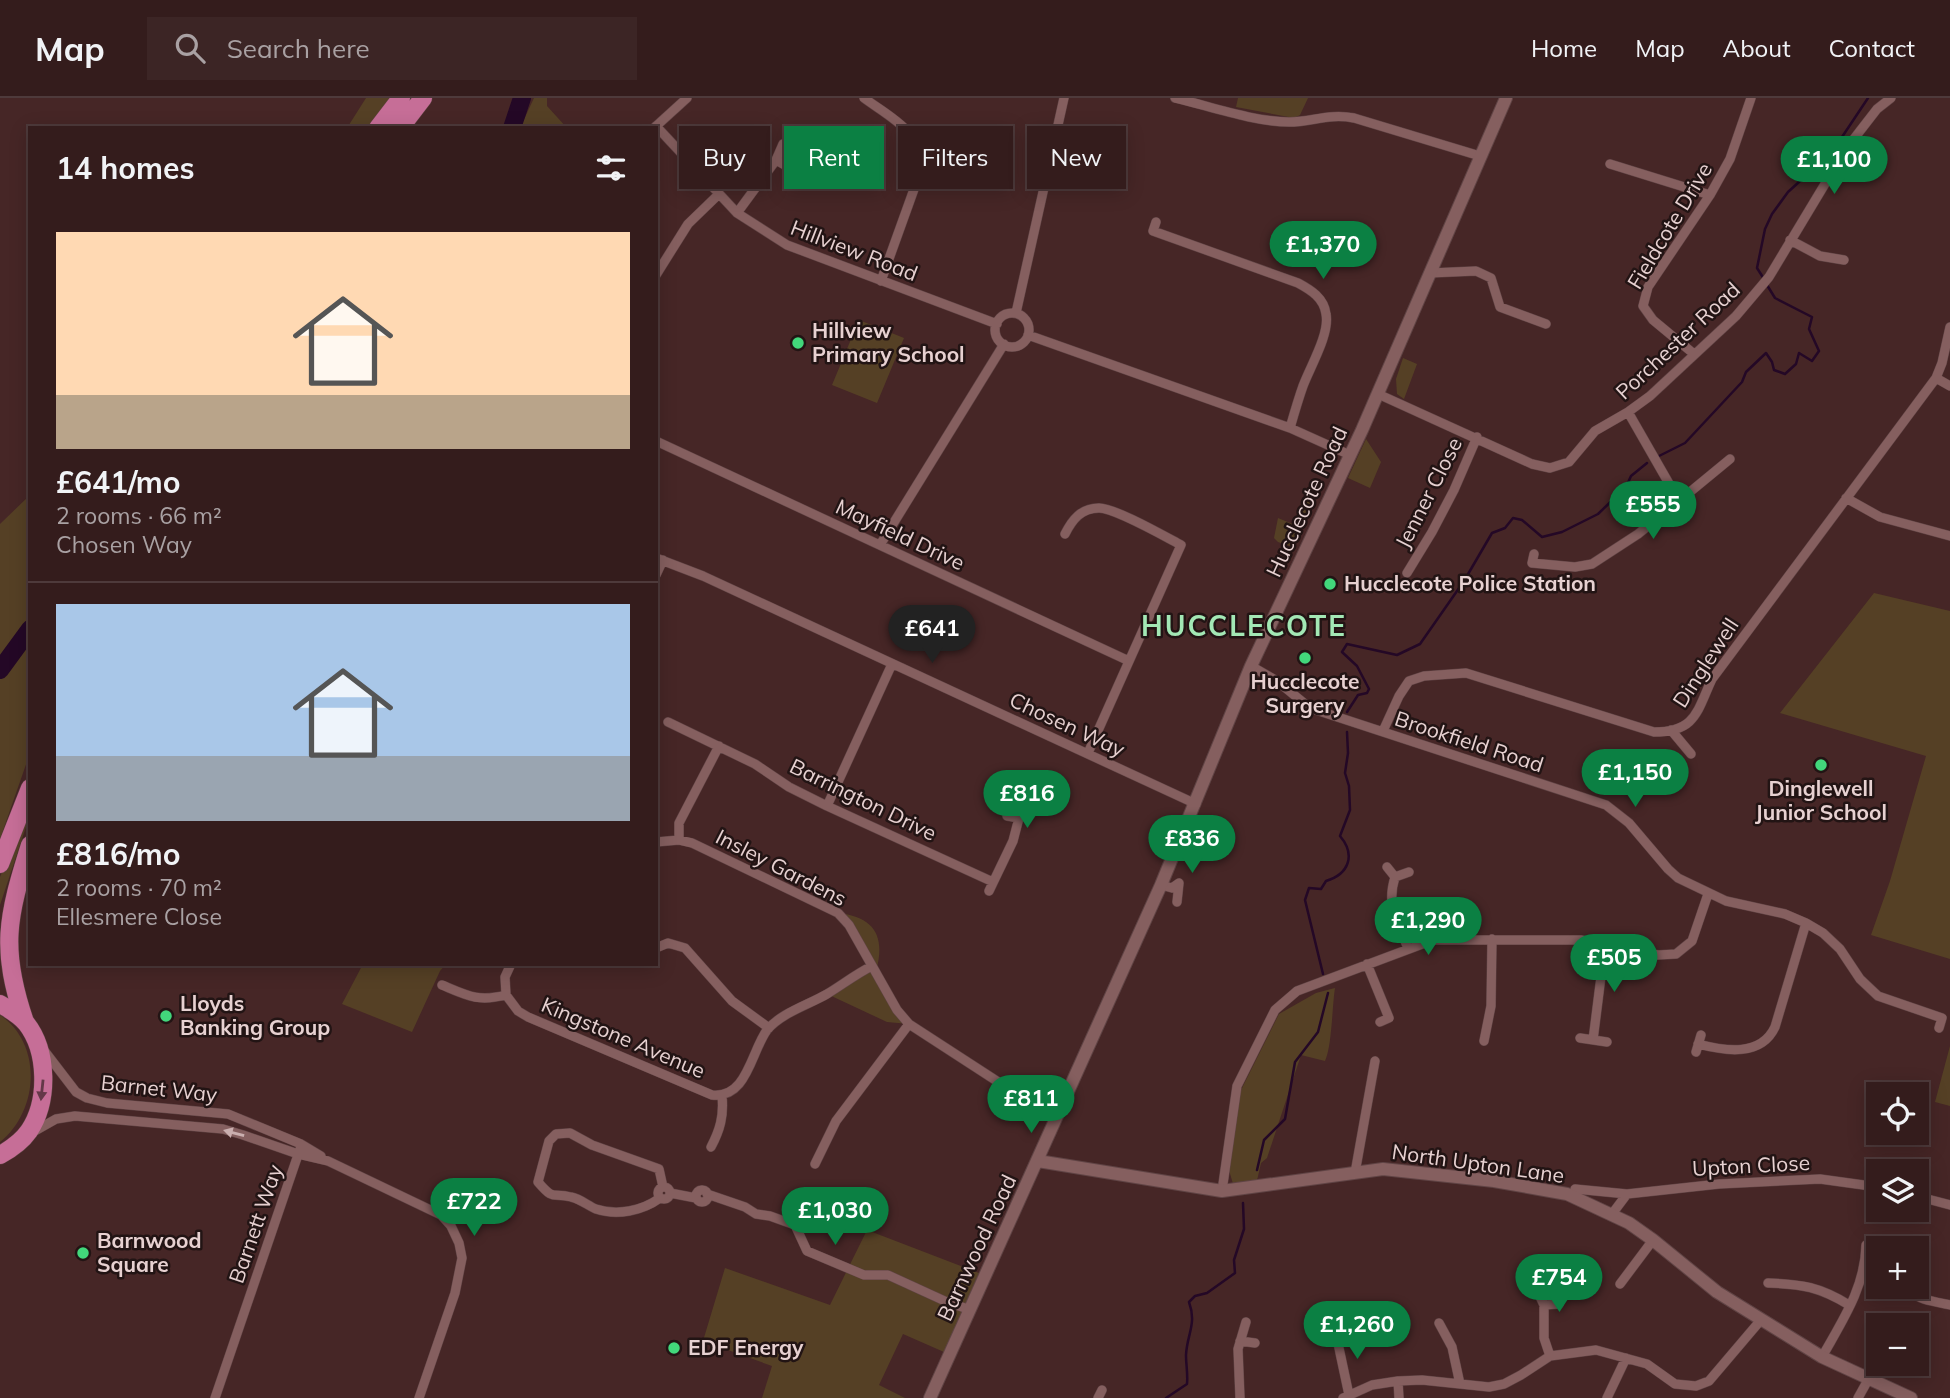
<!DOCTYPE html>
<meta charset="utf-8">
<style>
body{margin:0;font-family:Mulish,sans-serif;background:#3c2525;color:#f1f3f6;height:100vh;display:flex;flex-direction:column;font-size:26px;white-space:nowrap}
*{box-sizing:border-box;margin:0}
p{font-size:23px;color:#a9a1a3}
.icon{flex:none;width:38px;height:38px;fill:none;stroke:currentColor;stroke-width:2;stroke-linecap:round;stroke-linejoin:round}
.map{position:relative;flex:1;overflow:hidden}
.side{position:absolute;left:28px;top:28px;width:630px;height:840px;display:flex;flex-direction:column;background:#341c1c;border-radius:0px;box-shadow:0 4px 18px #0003,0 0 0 2px #4e3a3b}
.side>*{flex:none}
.guide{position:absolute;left:679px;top:28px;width:665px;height:63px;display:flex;gap:14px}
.controls{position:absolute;left:1866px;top:984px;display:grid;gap:14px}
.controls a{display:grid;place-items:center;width:63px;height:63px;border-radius:0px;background:#341c1c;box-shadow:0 4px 18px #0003,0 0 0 2px #4e3a3b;font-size:35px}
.price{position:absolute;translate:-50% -60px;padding:0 16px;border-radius:24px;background:#0b8043;color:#fff;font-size:23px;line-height:46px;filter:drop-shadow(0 2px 4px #0008)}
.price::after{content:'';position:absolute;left:50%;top:42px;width:21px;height:16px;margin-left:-10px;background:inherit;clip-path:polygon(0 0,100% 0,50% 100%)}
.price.current{background:#222;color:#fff}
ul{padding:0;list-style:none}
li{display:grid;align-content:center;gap:14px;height:371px;padding:0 28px}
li+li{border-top:2px solid #4e3a3b}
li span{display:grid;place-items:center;height:217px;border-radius:0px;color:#555}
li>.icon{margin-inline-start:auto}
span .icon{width:126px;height:126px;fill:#fffc;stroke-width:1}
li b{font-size:30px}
h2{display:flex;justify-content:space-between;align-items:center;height:84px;padding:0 28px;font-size:30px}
.chip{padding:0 24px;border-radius:0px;background:#341c1c;box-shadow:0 4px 18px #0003,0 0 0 2px #4e3a3b;font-size:24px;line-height:63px}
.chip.current{background:#0b8043;color:#fff}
header{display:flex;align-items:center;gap:42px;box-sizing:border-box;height:98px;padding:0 35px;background:#341c1c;border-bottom:2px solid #4e3a3b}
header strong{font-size:33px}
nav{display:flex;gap:38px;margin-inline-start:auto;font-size:24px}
.search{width:490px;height:63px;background:#3c2525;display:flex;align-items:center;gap:18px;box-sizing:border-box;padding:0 24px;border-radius:0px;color:#a9a1a3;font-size:26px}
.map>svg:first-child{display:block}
</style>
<header>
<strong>Map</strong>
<div class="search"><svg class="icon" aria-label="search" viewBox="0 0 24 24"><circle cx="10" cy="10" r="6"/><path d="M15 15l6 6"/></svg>Search here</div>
<nav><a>Home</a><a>Map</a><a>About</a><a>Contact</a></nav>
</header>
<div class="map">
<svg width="1950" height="1300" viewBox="0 0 1950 1300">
<rect width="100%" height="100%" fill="#462626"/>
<path fill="#554025" d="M366 0H392L371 30H347Z
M534 0H547V8L567 30H520Z
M1238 0H1308L1300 17 1294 20 1236 9Z
M859 222 904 240 877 305 832 287Z
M1403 260 1417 266 1404 301 1397 296 1396 281Z
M1366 341 1381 364 1370 390 1348 380Z
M30 397V655L0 741V426Z
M1307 402 1313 405 1293 449 1278 444 1274 440 1278 420 1295 427Z
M1874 495 1950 513V861L1871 837 1890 783 1926 658 1780 615Z
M30 705V717L0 807V779Z
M838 815C874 819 886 838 876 873L909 926 887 924 825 895 874 868Z
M363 866H446L440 873 412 934 342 906Z
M1335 890C1332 909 1332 948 1325 963L1301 957 1267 1060 1261 1065 1256 1087 1234 1089 1228 1069 1241 992 1279 916 1316 895Z
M0 917C43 946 39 1013 0 1044Z
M1950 948V1008L1935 1004Z
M867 1132 979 1175 944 1254 903 1236 879 1287 905 1300H762L772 1268 703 1243 725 1170 830 1207Z"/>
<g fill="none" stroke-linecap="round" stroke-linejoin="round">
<path stroke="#240826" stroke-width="2.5" d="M1764 181 1757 170 1765 131 1772 116 1788 94 1832 54 1868 0
M1659 358 1685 345 1742 284 1746 274 1766 255 1772 264 1774 272 1785 276 1796 266 1799 255 1812 263 1819 253 1809 231 1812 219 1775 200 1767 187
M1347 614 1358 597 1367 595 1369 591 1357 568 1342 554 1347 546 1397 557 1420 546 1464 483 1492 435 1505 430 1513 420 1522 422 1542 439 1562 434 1598 416 1626 389 1631 378 1647 365
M1323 876 1305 802 1309 790 1321 791 1326 783C1349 776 1356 757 1340 738L1350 712 1349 688 1345 675 1348 655 1347 634
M1257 1072 1264 1042 1285 1021 1295 964 1318 934 1328 895
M1166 1300 1187 1286C1188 1276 1186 1267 1186 1257 1187 1236 1197 1226 1189 1204L1195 1198 1207 1195 1235 1175 1234 1162 1244 1131 1243 1105"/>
<path stroke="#240826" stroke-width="18" d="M512 30 522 0
M0 572 30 531"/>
<defs>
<path id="street" d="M864 0C891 20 920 32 922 69L881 183
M1175 0C1209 8 1255 24 1289 24 1312 24 1329 15 1354 20L1480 58
M656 28 737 115 787 147 997 226
M654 30 687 0
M776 62 783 46
M1610 66 1710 97
M737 115 776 62 809 81 815 71
M1156 124 1153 133 1298 185C1311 192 1324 200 1326 216 1330 236 1310 269 1303 288 1298 302 1294 316 1290 330
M1790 142 1820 158 1844 162
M1430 175 1476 173 1491 180 1500 209 1546 226
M656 177 688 126 719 96
M1016 215 1064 0
M995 232a17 17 0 1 1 34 0a17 17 0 1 1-34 0Z
M1028 237 1290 330 1350 357
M1694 256 1653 222 1643 208 1648 189 1710 97 1730 61 1751 0
M1936 280 1950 288
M1378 296 1532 366 1550 370 1569 364 1595 333 1628 314 1650 298 1736 218 1769 179 1846 51 1877 11 1891 0
M656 343 1129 563
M1846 400 1880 419 1950 438
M1679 403 1730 361
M1065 436C1072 422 1081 410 1099 410 1115 410 1164 438 1181 447L1088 655
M880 447 1004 246
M1534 456 1532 465 1575 469 1592 466 1638 436 1679 403 1628 314
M656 460 703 478 1196 706
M1407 475 1432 434 1454 392 1477 339
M656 477 663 462
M1251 568 1277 583 1310 610 1606 707 1629 725 1668 771 1678 780 1726 803 1785 816 1806 825 1823 835 1840 851 1860 881 1878 898 1942 920 1939 930
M668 624 755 666 789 689 827 708 993 784
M1671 632 1691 656
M1383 633 1399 598 1409 583 1424 578 1466 575 1654 634C1696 634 1697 613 1712 581L1936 280 1942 265 1950 229
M827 708 892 566
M1007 718 1019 720 1020 709
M679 742V725L719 648
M656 744 679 742 692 745 838 815 849 827 897 912 909 926 1006 989 1059 1016
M1387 769 1395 779C1386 808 1397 824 1408 850
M1395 779 1409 774
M1161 787 1172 790 1179 785 1177 804
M989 793 1013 743 1019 720
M656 850 668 845 685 850 732 903 769 930
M1367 866 1389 920 1380 924
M442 887C468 898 478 904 506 897L518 913 528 919 712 997C747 1001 751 954 767 932 781 915 808 907 827 896 842 887 856 876 872 868
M506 897 505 879 511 866
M1580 940 1607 944
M1593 942 1605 847
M1484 943 1491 908 1492 841
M1698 946C1725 953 1761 959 1775 929L1806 825
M43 951 76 994 87 1000 107 1005 228 1016 301 1046 321 1058
M1696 954 1701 937
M33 1034 56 1021 75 1018 223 1031 243 1037 298 1056 328 1063 441 1117 451 1128 459 1145 462 1160 455 1195 419 1300
M711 1049C720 1032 724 1018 722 998
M815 1066 836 1023 909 926
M1355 1075 1375 963
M658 1095a6 6 0 1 1 12 0a6 6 0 1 1-12 0Z
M1575 1091 1627 1096
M696 1098a6 6 0 1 1 12 0a6 6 0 1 1-12 0Z
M1222 1093 1237 988 1275 912 1297 893 1433 842H1581L1658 857 1676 856 1692 843 1708 796
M670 1095 696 1100
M707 1096 745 1109 756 1116 770 1118 795 1127 807 1153 864 1177H888L947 1204 968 1211
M1916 1098 1950 1107
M660 1100C642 1113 617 1118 596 1111 588 1108 581 1101 571 1099 552 1094 555 1104 538 1084L549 1043 556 1036 570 1035 592 1047 659 1071 663 1089
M1612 1116 1627 1096 1719 1086 1820 1081 1878 1089
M1768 1185C1802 1186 1820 1189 1849 1207
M1534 1186 1544 1207V1240L1550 1258
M1620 1186 1653 1142
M1905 1188C1920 1204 1930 1202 1950 1207
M1544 1207 1559 1206
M1439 1225 1452 1249 1460 1286
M1336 1236 1349 1297
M1240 1243 1255 1245
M1822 1259C1842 1223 1865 1190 1866 1147
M1398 1283 1399 1300
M215 1300 300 1051
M1098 1300 1102 1292
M1240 1300 1238 1251 1246 1224
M1343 1300 1372 1287 1398 1283 1422 1282 1489 1289 1504 1286 1521 1277 1550 1258 1596 1252 1647 1266 1675 1286 1696 1288 1709 1283 1760 1223
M1607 1300 1626 1260
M1858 1300 1868 1282"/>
<path id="secondary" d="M1038 1063 1222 1093 1383 1071 1494 1083 1567 1096 1629 1125 1653 1142 1717 1194 1822 1259 1911 1300
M930 1300 1161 787 1251 568 1362 332 1506 0"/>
<path id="highway" d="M378 30 401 0
M400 30 423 0
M0 766 30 690
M0 906C9 911 19 917 26 925 48 953 49 1003 29 1033 22 1043 11 1051 0 1057
M25 924C0 851 7 820 30 747"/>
</defs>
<use href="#street" stroke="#604445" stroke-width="10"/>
<use href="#secondary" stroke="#604445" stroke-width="14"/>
<use href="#highway" stroke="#604445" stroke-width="19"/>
<use href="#street" stroke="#855f5f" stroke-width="9"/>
<use href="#secondary" stroke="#855f5f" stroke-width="12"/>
<use href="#highway" stroke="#c66e97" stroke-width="18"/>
</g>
<defs><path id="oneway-solid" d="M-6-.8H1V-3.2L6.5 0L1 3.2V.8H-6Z" transform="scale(1.75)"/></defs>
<use fill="#643848" href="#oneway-solid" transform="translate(42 992) rotate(96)"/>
<use fill="#caafaf" href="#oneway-solid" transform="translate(234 1035) rotate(-165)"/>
<g fill="#42d77b" stroke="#221414" stroke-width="2.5">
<circle cx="798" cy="245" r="7"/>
<circle cx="1330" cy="486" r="7"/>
<circle cx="1305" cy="560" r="7"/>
<circle cx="1821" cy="667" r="7"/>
<circle cx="166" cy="918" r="7"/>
<circle cx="83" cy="1155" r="7"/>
<circle cx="674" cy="1250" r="7"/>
</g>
<g text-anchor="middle" stroke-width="5" stroke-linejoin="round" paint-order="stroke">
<g font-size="21" fill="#e7d1d1" stroke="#221414">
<text transform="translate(1670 128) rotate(-59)" y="7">Fieldcote Drive</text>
<text transform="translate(854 153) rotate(21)" y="7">Hillview Road</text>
<text transform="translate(1678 243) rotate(-43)" y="7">Porchester Road</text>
<text transform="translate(1429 395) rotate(-63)" y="7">Jenner Close</text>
<text transform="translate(1307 404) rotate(-65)" y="7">Hucclecote Road</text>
<text transform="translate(900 437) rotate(25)" y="7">Mayfield Drive</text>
<text transform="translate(1706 565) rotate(-57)" y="7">Dinglewell</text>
<text transform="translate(1067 627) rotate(25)" y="7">Chosen Way</text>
<text transform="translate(1469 644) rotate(18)" y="7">Brookfield Road</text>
<text transform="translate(863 702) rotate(26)" y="7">Barrington Drive</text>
<text transform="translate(781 770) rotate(27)" y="7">Insley Gardens</text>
<text transform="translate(623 940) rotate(23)" y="7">Kingstone Avenue</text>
<text transform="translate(159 991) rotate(6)" y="7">Barnet Way</text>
<text transform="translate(1478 1066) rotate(8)" y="7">North Upton Lane</text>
<text transform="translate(1751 1068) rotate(-3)" y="7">Upton Close</text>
<text transform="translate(256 1126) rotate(-71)" y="7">Barnett Way</text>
<text transform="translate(977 1150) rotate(-65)" y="7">Barnwood Road</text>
</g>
<g font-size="21" font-weight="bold" fill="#e7d1d1" stroke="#221414" text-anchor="start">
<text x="812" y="240">Hillview<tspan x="812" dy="24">Primary School</tspan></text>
<text x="1344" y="493">Hucclecote Police Station</text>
<text x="1305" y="591" text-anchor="middle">Hucclecote<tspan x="1305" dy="24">Surgery</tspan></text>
<text x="1821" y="698" text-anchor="middle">Dinglewell<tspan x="1821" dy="24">Junior School</tspan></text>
<text x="180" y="913">Lloyds<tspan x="180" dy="24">Banking Group</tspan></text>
<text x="97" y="1150">Barnwood<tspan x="97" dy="24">Square</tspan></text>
<text x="688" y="1257">EDF Energy</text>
</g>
<g font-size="28" font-weight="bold" letter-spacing="2" fill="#a3e8b5" stroke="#221414">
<text x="1244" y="538">HUCCLECOTE</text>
</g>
</g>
</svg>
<div class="controls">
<a><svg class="icon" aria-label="locate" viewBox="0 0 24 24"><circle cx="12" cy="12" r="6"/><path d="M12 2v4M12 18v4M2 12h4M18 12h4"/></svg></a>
<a><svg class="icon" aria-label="layers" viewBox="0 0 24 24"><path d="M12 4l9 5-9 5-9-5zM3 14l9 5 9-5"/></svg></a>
<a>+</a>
<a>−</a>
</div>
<b class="price" style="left:1834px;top:98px">£1,100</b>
<b class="price" style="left:1323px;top:183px">£1,370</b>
<b class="price" style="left:1653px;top:443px">£555</b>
<b class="price current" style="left:932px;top:567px">£641</b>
<b class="price" style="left:1635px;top:711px">£1,150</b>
<b class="price" style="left:1027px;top:732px">£816</b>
<b class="price" style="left:1192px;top:777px">£836</b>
<b class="price" style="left:1428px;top:859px">£1,290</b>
<b class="price" style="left:1614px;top:896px">£505</b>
<b class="price" style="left:1031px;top:1037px">£811</b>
<b class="price" style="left:474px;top:1140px">£722</b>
<b class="price" style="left:835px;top:1149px">£1,030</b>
<b class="price" style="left:1559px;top:1216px">£754</b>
<b class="price" style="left:1357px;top:1263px">£1,260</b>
<div class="guide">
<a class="chip">Buy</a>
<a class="chip current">Rent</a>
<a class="chip">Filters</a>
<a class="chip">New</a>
</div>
<section class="side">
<h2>14 homes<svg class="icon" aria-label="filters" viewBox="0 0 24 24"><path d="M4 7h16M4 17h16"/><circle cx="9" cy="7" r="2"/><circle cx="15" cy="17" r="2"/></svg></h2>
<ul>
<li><span style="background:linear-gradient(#ffd9b3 75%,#b9a48a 0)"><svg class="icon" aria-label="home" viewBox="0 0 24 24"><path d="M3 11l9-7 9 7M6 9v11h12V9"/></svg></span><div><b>£641/mo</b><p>2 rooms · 66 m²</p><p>Chosen Way</p></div></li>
<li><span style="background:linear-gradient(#a9c7e8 70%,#9aa5b1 0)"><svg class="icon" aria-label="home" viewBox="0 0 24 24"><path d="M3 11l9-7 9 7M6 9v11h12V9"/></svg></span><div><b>£816/mo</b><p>2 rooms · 70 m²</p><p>Ellesmere Close</p></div></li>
</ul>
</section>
</div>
